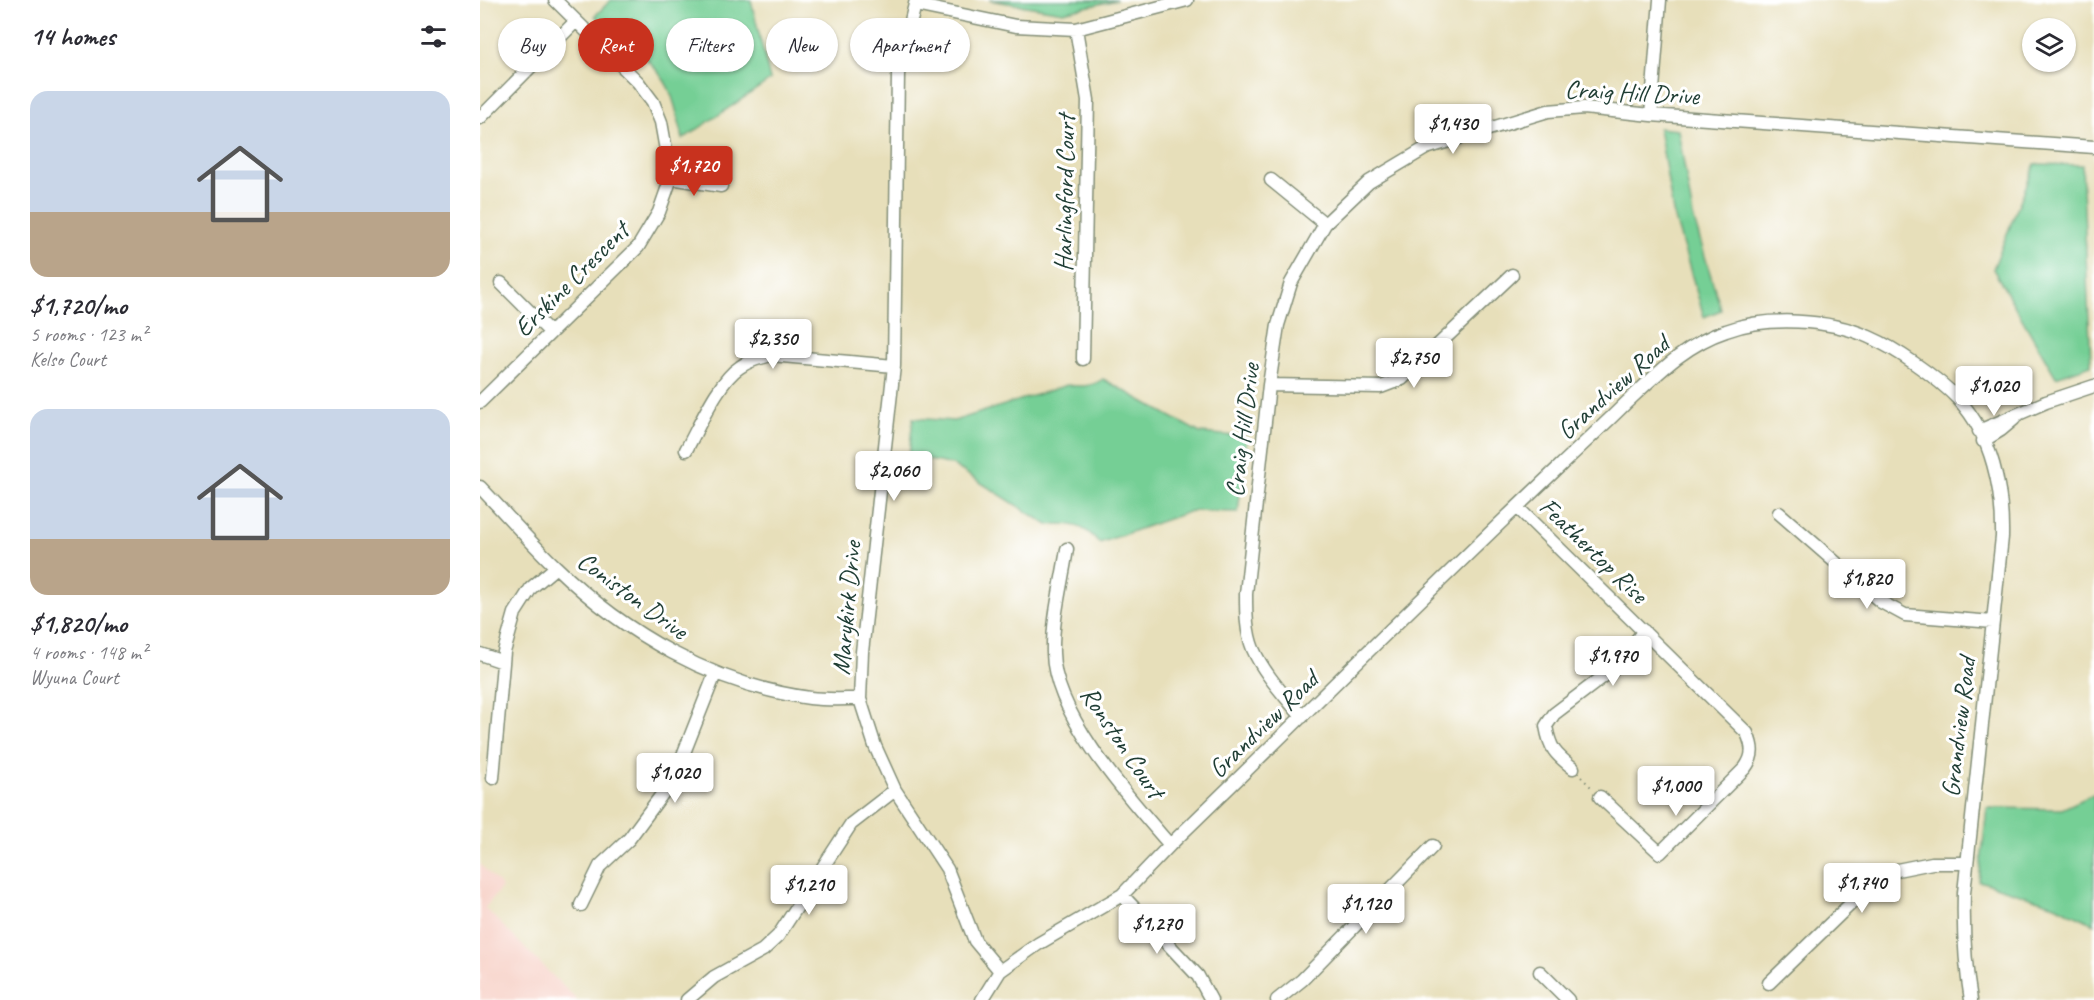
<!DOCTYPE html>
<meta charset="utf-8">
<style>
body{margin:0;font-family:Caveat,sans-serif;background:#f7f7f7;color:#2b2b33;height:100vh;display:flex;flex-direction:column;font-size:22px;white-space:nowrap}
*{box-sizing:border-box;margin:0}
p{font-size:20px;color:#7c7c81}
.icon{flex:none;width:33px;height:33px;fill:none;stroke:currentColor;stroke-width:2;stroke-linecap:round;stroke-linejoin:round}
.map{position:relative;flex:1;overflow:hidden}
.details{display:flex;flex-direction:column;background:#fff;width:480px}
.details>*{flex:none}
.top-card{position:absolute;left:18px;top:18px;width:570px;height:54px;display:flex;gap:12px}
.controls{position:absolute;left:1542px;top:18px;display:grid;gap:12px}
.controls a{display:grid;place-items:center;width:54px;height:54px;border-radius:50%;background:#fff;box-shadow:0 2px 4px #0004;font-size:30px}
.price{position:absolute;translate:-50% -51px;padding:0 14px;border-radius:6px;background:#fff;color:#222;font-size:20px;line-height:39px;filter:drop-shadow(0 2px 3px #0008)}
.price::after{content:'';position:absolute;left:50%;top:36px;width:18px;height:14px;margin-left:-9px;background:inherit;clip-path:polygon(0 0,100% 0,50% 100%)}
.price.on{background:#c8321e;color:#fff}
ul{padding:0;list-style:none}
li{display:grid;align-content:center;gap:12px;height:318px;padding:0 30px}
li span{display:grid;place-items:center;height:186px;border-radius:18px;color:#555}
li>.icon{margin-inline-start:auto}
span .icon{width:108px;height:108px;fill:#fffc;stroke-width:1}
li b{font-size:26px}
h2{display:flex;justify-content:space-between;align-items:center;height:72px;padding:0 30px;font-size:26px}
.pill{padding:0 21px;border-radius:27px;background:#fff;box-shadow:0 2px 4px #0004;font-size:21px;line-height:54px}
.pill.on{background:#c8321e;color:#fff}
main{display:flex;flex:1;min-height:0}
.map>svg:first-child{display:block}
</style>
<main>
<section class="details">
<h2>14 homes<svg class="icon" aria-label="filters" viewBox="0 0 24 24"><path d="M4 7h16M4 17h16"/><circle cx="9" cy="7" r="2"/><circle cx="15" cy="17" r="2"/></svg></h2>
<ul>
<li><span style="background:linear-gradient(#c9d6e8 65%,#b9a48a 0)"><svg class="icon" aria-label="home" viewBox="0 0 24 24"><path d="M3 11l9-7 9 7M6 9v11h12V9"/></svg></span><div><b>$1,720/mo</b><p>5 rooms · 123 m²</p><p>Kelso Court</p></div></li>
<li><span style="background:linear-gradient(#c9d6e8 70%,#b9a48a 0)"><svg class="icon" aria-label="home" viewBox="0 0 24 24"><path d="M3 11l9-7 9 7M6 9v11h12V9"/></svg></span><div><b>$1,820/mo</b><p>4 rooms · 148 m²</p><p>Wyuna Court</p></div></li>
</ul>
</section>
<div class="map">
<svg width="1614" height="1000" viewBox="0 0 1614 1000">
<rect width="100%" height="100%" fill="#fff"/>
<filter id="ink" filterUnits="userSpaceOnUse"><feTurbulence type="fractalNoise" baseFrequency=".0167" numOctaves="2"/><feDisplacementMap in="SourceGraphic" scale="12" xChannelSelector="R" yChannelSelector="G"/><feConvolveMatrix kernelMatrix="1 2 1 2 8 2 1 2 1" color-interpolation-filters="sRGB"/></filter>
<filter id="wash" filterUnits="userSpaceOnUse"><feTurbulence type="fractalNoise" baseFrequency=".008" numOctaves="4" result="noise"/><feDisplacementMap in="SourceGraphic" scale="24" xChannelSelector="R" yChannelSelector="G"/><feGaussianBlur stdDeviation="1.35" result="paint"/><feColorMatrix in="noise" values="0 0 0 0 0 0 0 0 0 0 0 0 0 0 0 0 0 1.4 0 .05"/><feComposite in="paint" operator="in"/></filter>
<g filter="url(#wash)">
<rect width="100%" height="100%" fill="#e7dfba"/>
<path fill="#f7d1c7" d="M0 864 22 887 5 908 97 1000H0Z"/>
<path fill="#75cf95" stroke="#4a8664" stroke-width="1.5" d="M131 0H271L290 80 203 139C199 122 196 105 189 89 175 60 139 36 115 16Z
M509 0H637L583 12Z
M1179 128 1198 130 1213 216 1241 310 1224 317 1193 212Z
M1555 164 1602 165 1611 365 1576 377 1513 269Z
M623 379 720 433 767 437 758 512 711 511 619 543C606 525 589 522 568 525L473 465 429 456 433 418 474 421 587 385C601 387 611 387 623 379Z
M1614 794V924L1575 905 1499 881 1507 808 1582 809Z"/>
</g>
<g filter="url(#ink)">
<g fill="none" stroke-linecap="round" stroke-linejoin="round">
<defs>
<path id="minor" d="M436 0 418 74 414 366 382 652 380 699 395 746 415 790 467 869 495 941 520 971
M435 5 536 26 596 29 707 0
M596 29 608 100 603 359
M1171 115 1180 0
M0 118 96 21
M191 178 241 186
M791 180 845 224
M21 283 70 332
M789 385 901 387 922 379 1032 275
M0 402 158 247 179 212 191 178 181 122 173 102 158 82 75 0
M1499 431 1566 402 1614 386
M1503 441 1521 430 1534 419
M206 450C219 427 238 381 260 367 269 360 280 358 291 355L414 366
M0 487C25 513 49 541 75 566 145 634 233 685 330 698 346 700 364 699 380 699
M1037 507 1267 733C1273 747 1274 756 1265 768L1180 853 1120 797
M1299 513 1401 602 1425 615 1513 622
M587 549C582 583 572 619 573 653 574 716 651 800 690 845
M0 654 23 662
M822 717C805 696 784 674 773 649 766 632 766 612 766 594L789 385 798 325 811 283 845 224 889 182 946 148 1068 111 1104 108 1171 115 1614 147
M1093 768C1075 754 1070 749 1066 726L1074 714 1132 670 1164 631
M13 778 24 652 35 613 51 588 76 567
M642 895 718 976 731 1000
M101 905 120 866 149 839 194 778 235 674
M1060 972 1088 1000
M1289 983 1385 890 1417 870 1452 863H1485
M207 1000 234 977 283 950 298 936 371 824 415 790
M502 1000 520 971 558 944 642 895 690 845C820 719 948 591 1080 466 1102 445 1125 424 1147 402 1177 374 1206 344 1246 331 1287 316 1349 319 1389 337 1405 344 1420 353 1434 363 1450 374 1466 386 1479 400 1512 436 1523 490 1522 537L1484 893C1483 929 1485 965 1491 1000
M797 1000 822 980 953 846"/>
</defs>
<use href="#minor" stroke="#838e77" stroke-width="15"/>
<path stroke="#838e77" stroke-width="2" stroke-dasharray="1.5 4.5" stroke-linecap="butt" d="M1101 777 1112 788"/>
<use href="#minor" stroke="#fff" stroke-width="12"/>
</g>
</g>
<g text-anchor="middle" stroke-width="6" stroke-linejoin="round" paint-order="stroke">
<g font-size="26" fill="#1f3d34" stroke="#fff">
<text transform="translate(1152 92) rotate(3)" y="9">Craig Hill Drive</text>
<text transform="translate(584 193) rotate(-89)" y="9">Harlingford Court</text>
<text transform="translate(91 279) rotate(-45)" y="9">Erskine Crescent</text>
<text transform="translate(1133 387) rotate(-42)" y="9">Grandview Road</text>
<text transform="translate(762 430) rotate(-83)" y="9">Craig Hill Drive</text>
<text transform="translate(1114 550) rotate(44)" y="9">Feathertop Rise</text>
<text transform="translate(153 595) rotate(36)" y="9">Coniston Drive</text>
<text transform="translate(366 608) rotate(-85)" y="9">Marykirk Drive</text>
<text transform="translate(783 724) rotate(-44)" y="9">Grandview Road</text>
<text transform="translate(1478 727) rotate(-83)" y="9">Grandview Road</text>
<text transform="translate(643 742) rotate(56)" y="9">Ronston Court</text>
</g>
</g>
</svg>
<div class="controls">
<a><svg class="icon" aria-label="layers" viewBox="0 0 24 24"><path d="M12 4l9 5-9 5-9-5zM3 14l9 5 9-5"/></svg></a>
</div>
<b class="price" style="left:973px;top:155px">$1,430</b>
<b class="price on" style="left:214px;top:197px">$1,720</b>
<b class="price" style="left:293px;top:370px">$2,350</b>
<b class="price" style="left:934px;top:389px">$2,750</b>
<b class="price" style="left:1514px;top:417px">$1,020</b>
<b class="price" style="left:414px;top:502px">$2,060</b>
<b class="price" style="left:1387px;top:610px">$1,820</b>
<b class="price" style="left:1133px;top:687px">$1,970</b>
<b class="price" style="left:195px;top:804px">$1,020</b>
<b class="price" style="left:1196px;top:817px">$1,000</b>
<b class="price" style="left:1382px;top:914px">$1,740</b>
<b class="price" style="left:329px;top:916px">$1,210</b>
<b class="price" style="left:886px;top:935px">$1,120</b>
<b class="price" style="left:677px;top:955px">$1,270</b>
<div class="top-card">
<a class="pill">Buy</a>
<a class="pill on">Rent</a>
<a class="pill">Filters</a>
<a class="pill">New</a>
<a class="pill">Apartment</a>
</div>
</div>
</main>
